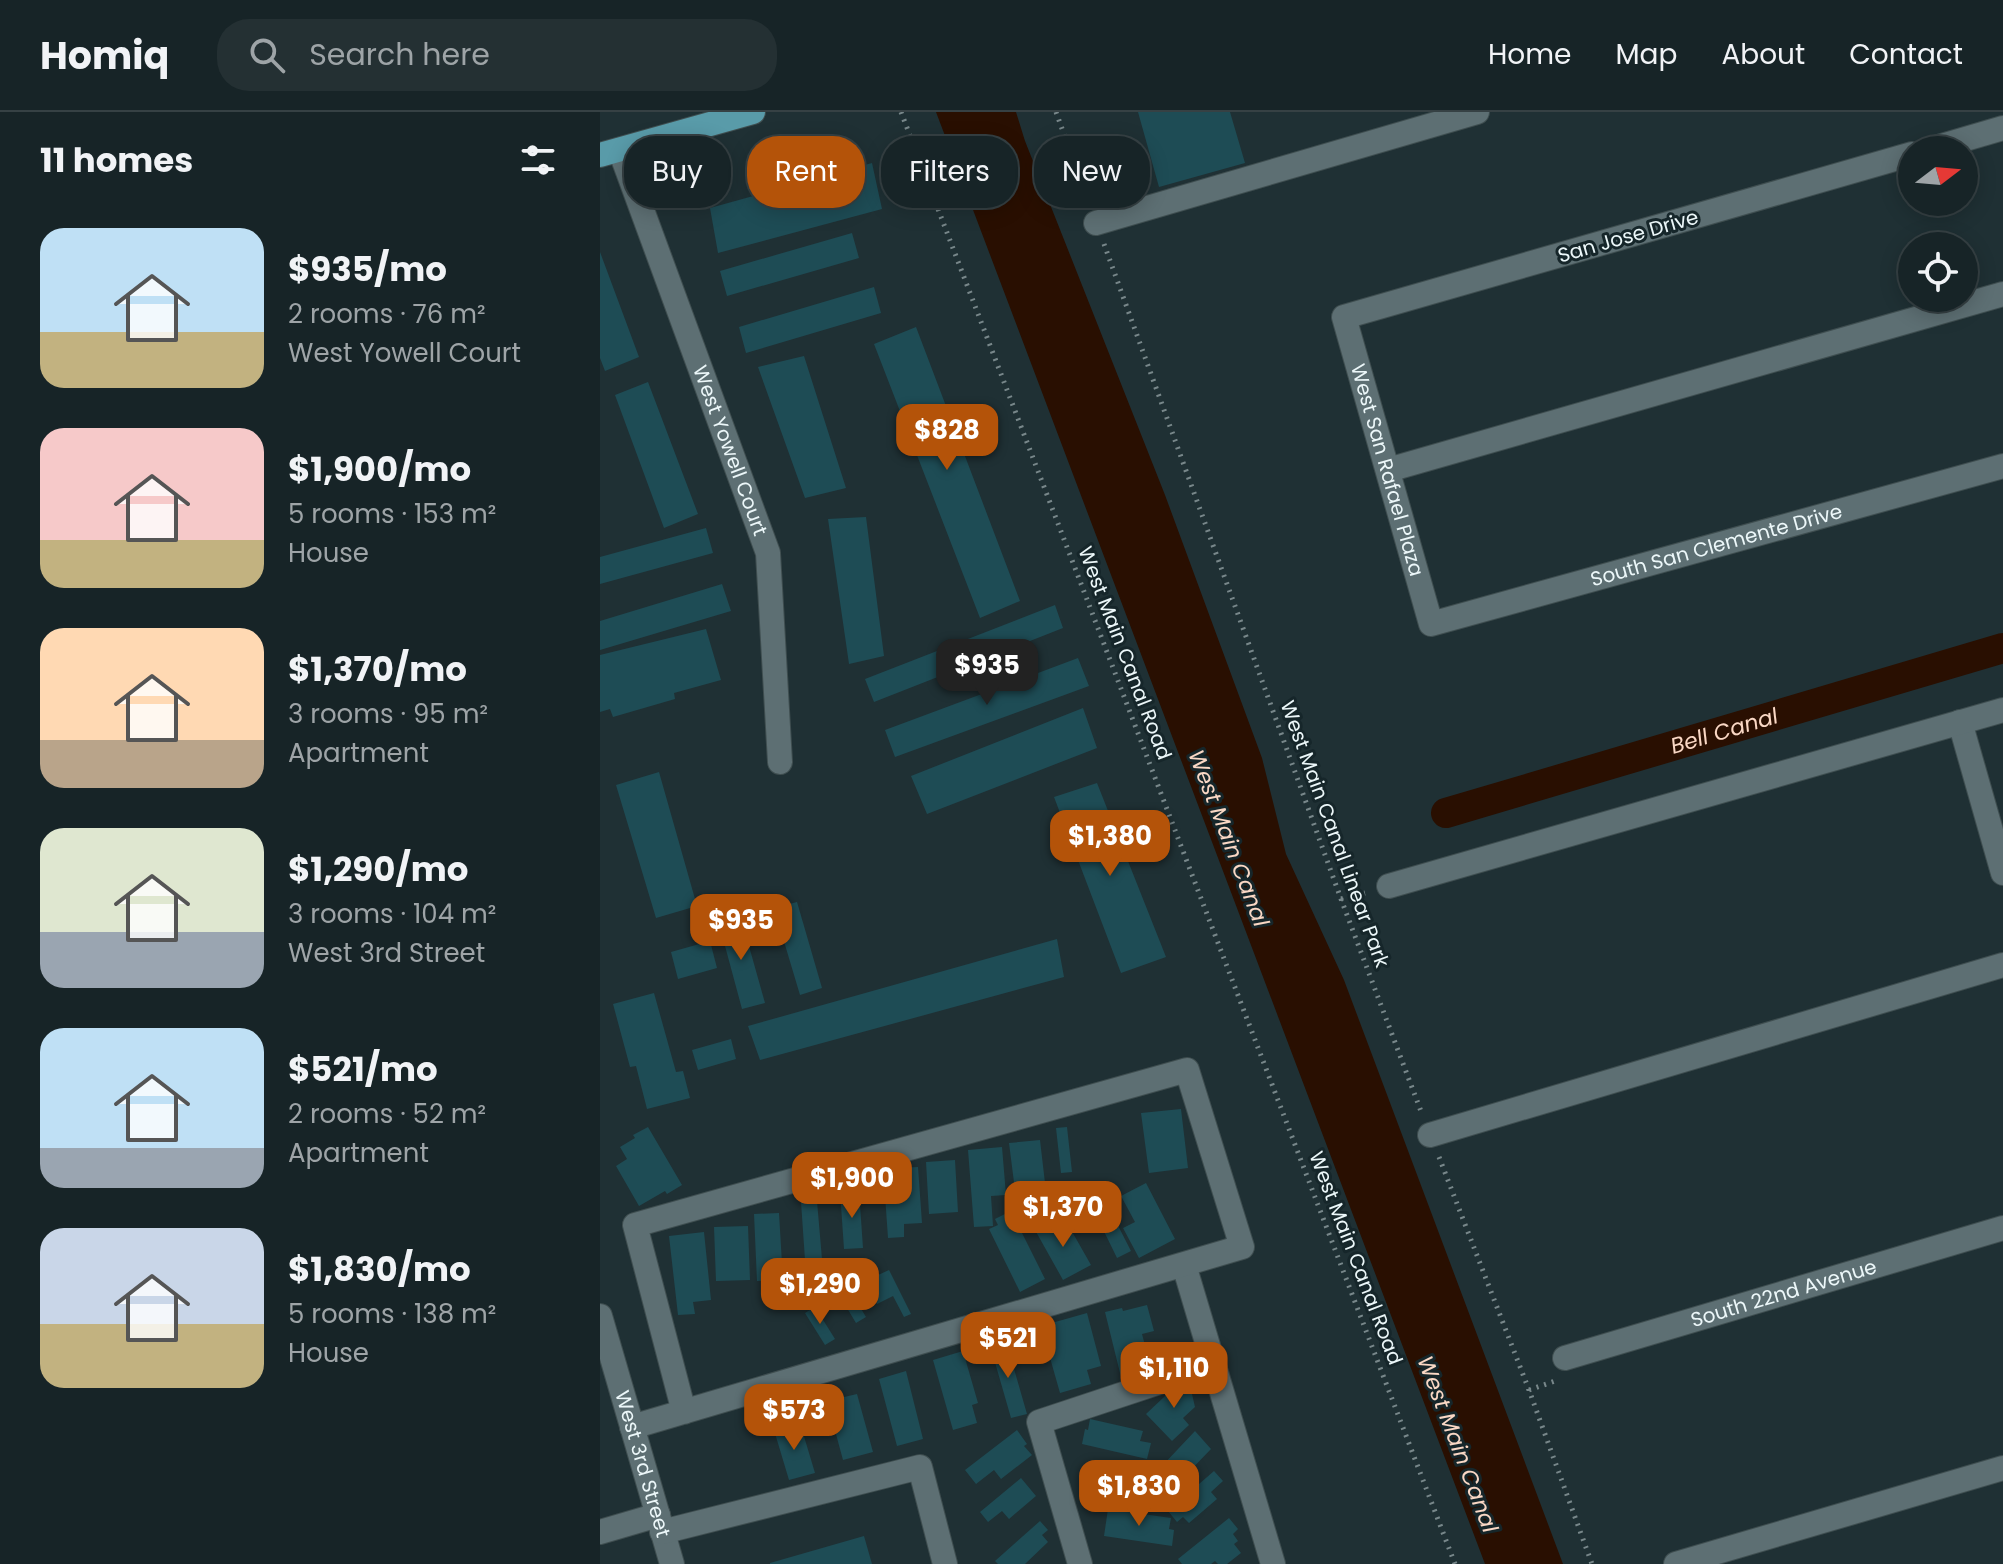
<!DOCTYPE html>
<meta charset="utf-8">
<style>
body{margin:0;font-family:Poppins,sans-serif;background:#243033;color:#f1f3f6;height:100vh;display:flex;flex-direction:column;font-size:30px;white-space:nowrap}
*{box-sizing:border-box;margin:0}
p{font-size:26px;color:#9ea4a7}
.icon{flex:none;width:44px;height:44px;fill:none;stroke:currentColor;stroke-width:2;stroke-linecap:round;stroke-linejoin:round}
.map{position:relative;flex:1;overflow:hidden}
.sheet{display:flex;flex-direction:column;background:#172427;width:600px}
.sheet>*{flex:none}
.top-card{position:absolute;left:24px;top:24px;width:760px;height:72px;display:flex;gap:16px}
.needle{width:52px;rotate:74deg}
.controls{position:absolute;left:1298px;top:24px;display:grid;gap:16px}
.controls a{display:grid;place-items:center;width:80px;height:80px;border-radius:50%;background:#172427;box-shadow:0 4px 20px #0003,0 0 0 2px #364144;font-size:40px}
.price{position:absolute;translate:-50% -68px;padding:0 18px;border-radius:16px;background:#b45309;color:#fff;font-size:26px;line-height:52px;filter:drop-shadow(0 2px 4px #0008)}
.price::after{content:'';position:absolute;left:50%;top:48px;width:24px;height:18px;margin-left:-12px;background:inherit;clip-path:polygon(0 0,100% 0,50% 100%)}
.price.current{background:#222;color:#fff}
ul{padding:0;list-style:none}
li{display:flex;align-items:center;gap:24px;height:200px;padding:0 40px}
li span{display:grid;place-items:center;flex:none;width:224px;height:160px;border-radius:24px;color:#555}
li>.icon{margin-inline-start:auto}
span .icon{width:96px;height:96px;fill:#fffc;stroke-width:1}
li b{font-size:34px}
h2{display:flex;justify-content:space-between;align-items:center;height:96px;padding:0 40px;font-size:34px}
.pill{padding:0 28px;border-radius:32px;background:#172427;box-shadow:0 4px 20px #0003,0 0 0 2px #364144;font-size:28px;line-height:72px}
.pill.current{background:#b45309;color:#fff}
header{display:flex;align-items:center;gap:48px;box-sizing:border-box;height:112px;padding:0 40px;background:#172427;border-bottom:2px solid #364144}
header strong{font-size:38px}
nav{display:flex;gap:44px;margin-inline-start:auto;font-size:28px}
.search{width:560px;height:72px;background:#243033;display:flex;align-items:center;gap:20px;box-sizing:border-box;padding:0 28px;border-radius:32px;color:#9ea4a7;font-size:30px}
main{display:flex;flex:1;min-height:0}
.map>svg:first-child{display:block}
</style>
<header>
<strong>Homiq</strong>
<div class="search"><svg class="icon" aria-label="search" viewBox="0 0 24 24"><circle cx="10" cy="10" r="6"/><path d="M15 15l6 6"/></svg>Search here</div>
<nav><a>Home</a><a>Map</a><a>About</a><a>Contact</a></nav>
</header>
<main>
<section class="sheet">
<h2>11 homes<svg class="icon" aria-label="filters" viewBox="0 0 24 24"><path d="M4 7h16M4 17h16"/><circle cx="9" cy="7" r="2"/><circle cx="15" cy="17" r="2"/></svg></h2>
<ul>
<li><span style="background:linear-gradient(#bfe0f5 65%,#c2b280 0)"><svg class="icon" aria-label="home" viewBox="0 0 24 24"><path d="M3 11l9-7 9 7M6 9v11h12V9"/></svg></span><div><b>$935/mo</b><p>2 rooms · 76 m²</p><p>West Yowell Court</p></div></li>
<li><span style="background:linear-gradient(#f6c9c9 70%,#c2b280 0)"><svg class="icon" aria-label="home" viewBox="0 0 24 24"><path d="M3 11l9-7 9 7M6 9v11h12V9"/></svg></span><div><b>$1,900/mo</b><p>5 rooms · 153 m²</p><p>House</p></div></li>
<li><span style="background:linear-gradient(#ffd9b3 70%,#b9a48a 0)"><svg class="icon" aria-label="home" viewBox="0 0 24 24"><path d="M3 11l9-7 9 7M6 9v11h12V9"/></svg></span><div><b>$1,370/mo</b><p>3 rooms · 95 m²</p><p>Apartment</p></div></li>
<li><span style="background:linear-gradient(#dfe7d0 65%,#9aa5b1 0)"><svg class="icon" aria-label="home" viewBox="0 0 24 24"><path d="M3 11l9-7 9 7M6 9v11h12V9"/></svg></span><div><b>$1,290/mo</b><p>3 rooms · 104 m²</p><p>West 3rd Street</p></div></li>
<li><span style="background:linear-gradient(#bfe0f5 75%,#9aa5b1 0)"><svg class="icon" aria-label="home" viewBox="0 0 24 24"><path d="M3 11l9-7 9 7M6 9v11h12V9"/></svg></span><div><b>$521/mo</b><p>2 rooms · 52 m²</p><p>Apartment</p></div></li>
<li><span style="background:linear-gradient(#c9d6e8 60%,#c2b280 0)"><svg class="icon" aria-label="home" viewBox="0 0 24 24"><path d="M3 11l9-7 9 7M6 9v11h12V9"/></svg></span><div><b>$1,830/mo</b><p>5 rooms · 138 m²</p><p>House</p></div></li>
</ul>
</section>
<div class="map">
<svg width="1403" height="1452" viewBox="0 0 1403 1452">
<rect width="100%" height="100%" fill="#1f3034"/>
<path fill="#290f01" d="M336 0H416L425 29 565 383 662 646 686 742 744 868 963 1452H885Z"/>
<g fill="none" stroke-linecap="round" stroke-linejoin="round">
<path stroke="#290f01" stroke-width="30" id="s1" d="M846 701 1403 536"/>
</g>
<path fill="#1e4c55" d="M538 0H630L645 51 559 75Z
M272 51 282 97 118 141 110 96Z
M252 121 259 146 127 184 120 159Z
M0 140 39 245 5 259 0 246Z
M274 175 281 201 146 241 139 215Z
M316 215 420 489 380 506 274 232Z
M204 244 246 376 205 386 158 255Z
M48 270 98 402 64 416 15 283Z
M266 405 284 544 249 552 228 407Z
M106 416 113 441 0 472V445Z
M122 472 131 499 0 538V509Z
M455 493 463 516 274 590 265 567Z
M106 517 121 568 74 581 75 587 13 605 10 597 0 600V543Z
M478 546 489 574 295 645 285 618Z
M483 596 497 636 327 702 311 664Z
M59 660 97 794 56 806 16 673Z
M497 671 566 845 521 861 454 685Z
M197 790 222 876 200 883 174 796Z
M140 802 165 891 142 897 118 808Z
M457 827 464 865 160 948 148 914Z
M110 829 117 856 78 867 71 840Z
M54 881 76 960 83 959 90 986 47 997 36 954 30 955 13 892Z
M131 927 136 947 98 958 92 938Z
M581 997 588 1056 549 1061 541 1001Z
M48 1015 82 1073 67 1082 65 1079 39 1094 16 1054 27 1047 20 1035 35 1026 33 1023Z
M467 1015 472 1060 461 1061 456 1016Z
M440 1028 445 1071 430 1073 432 1092 417 1094 409 1031Z
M402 1035 406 1083 391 1084 393 1114 374 1115 368 1038Z
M355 1048 358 1100 329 1102 326 1050Z
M318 1055 322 1111 304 1112V1125L288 1126 284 1069 300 1068 299 1056Z
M546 1071 575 1127 539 1146 523 1116 535 1110 521 1084Z
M259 1078 263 1136 244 1137 240 1079Z
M217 1089 222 1147 205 1148 201 1090Z
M509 1096 531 1139 517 1146 496 1103Z
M411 1099 445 1167 420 1180 389 1117 398 1113 395 1107Z
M179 1101 183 1168 157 1169 154 1102Z
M466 1109 491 1153 463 1168 435 1118 448 1111 451 1117Z
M148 1114 150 1168 116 1169 114 1115Z
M104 1120 111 1188 93 1190 95 1202 78 1203 69 1124Z
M289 1158 311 1202 304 1205 293 1184 277 1192 265 1169Z
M245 1170 266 1205 256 1211 235 1176Z
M547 1193 554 1219 542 1222 547 1241 534 1245 538 1261 521 1265 505 1200 522 1196 523 1199Z
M215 1195 235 1227 225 1233 205 1201Z
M487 1201 501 1254 487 1258 491 1272 460 1281 441 1214Z
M406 1229 427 1302 411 1306 390 1233Z
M363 1239 378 1291 372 1293 377 1311 353 1318 333 1248Z
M306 1259 323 1327 297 1334 279 1267Z
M583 1267 595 1280 592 1282 595 1295 583 1306 589 1313 572 1329 546 1302Z
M257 1282 273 1340 243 1348 227 1289Z
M490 1307 543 1319 540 1329 551 1331 547 1347 482 1332 485 1317 488 1318Z
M200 1311 215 1361 189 1368 174 1318Z
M417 1318 427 1332 424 1334 432 1343 401 1367 394 1358 376 1372 365 1358Z
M595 1319 611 1337 584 1365 578 1359 573 1364 562 1354Z
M498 1353 534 1357 533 1368 570 1372 569 1389 493 1381Z
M614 1359 623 1369 611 1380 617 1387 589 1411 583 1405 577 1410 568 1399Z
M421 1366 436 1384 409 1407 402 1399 388 1410 380 1400Z
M508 1397 571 1406 569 1417 574 1418 572 1434 504 1424Z
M629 1406 638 1417 633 1422 638 1429 634 1432 641 1441 627 1452H618L615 1449 611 1452H582L578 1447Z
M440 1409 448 1418 442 1423 448 1430 425 1452H398L395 1449Z
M264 1424 272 1452H170V1451Z"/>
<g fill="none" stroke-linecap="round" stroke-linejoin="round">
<defs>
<g id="minor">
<path id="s2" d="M20 38 168 441 180 650"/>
<path d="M1328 38 1403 16"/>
<path id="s3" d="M1312 42 744 205 831 512 1403 354"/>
<path d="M496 111 877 0"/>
<path d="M788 358 1403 182"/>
<path d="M1360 610 1403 761"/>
<path d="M789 774 1403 598"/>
<path d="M830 1023 1403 853"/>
<path d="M584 1153 673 1452"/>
<path id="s4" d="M0 1204 72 1452"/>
<path id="s5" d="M965 1246 1403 1116"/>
<path d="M32 1315 642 1135 587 958 35 1113 84 1300"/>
<path d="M0 1420 58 1403"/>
<path d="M62 1420 320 1355 345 1452"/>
<path d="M480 1452 439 1310 614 1252"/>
<path d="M1076 1452 1403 1356"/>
</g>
<path id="major" d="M0 43 153 0"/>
</defs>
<use href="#minor" stroke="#3f4e50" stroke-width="26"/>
<use href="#major" stroke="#3f4e50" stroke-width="26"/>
<path stroke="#78878a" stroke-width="5" stroke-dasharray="2 6" stroke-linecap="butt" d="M301 0 855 1452
M456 0 488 89
M504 132 741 787 822 1002
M741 787 765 781
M839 1045 929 1278 992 1452
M929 1278 955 1269"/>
<use href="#minor" stroke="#5d6f73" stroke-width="24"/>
<use href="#major" stroke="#599ba9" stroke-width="24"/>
</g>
<g text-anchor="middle" stroke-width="6" stroke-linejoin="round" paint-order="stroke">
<g font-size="20" fill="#ecf7f9" stroke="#16262a">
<text transform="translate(1028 124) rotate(-16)" y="7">San Jose Drive</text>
<text dy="7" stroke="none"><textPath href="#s2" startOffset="320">West Yowell Court</textPath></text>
<text dy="7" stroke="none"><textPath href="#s3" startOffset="750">West San Rafael Plaza</textPath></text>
<text dy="7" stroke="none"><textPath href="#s3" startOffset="1206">South San Clemente Drive</textPath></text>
<text transform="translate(525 541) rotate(69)" y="7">West Main Canal Road</text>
<text transform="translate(735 722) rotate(70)" y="7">West Main Canal Linear Park</text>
<text transform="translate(756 1146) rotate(69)" y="7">West Main Canal Road</text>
<text dy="7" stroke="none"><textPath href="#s5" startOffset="228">South 22nd Avenue</textPath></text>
<text dy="7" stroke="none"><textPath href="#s4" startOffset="154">West 3rd Street</textPath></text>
</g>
<g font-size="22" font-style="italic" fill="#fad8c5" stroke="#16262a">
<text dy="8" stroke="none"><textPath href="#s1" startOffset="290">Bell Canal</textPath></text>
<text transform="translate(629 726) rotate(69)" y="8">West Main Canal</text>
<text transform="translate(858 1332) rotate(69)" y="8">West Main Canal</text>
</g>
</g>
</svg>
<div class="controls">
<a><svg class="needle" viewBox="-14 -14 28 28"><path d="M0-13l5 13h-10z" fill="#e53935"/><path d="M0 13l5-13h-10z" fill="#9ea4a7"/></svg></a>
<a><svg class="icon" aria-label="locate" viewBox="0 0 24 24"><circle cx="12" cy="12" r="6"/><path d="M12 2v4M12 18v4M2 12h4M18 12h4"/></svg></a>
</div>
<b class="price" style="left:347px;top:360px">$828</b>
<b class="price current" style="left:387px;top:595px">$935</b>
<b class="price" style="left:510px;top:766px">$1,380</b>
<b class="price" style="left:141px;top:850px">$935</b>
<b class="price" style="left:252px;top:1108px">$1,900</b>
<b class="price" style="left:463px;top:1137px">$1,370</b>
<b class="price" style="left:220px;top:1214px">$1,290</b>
<b class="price" style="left:408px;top:1268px">$521</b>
<b class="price" style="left:574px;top:1298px">$1,110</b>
<b class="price" style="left:194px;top:1340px">$573</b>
<b class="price" style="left:539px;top:1416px">$1,830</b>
<div class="top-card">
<a class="pill">Buy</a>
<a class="pill current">Rent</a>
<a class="pill">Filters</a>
<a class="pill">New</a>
</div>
</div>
</main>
